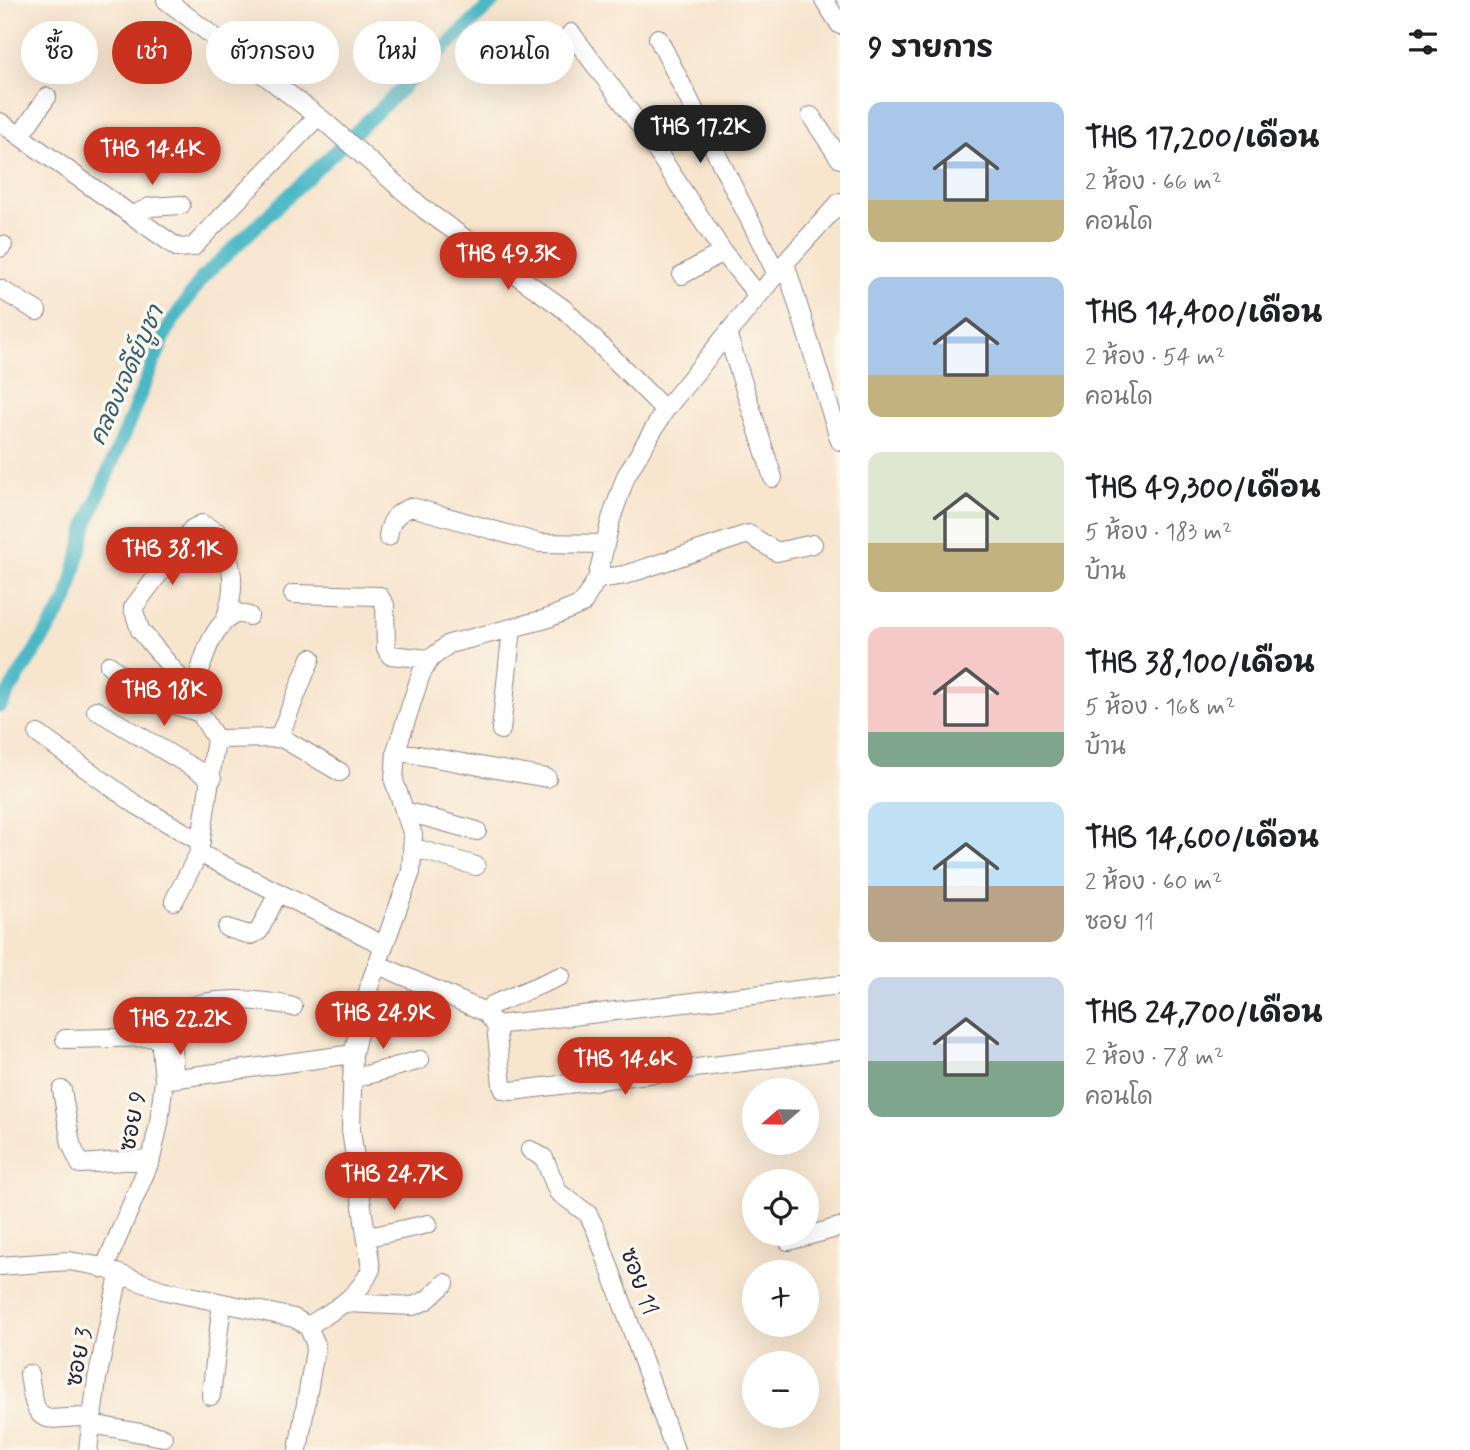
<!DOCTYPE html>
<html lang="th">
<meta charset="utf-8">
<style>
body{margin:0;font-family:Mynerve,"Playpen Sans Thai",sans-serif;background:#f2f2f2;color:#202124;height:100vh;display:flex;flex-direction:column;font-size:26px;white-space:nowrap}
*{box-sizing:border-box;margin:0}
p{font-size:23px;color:#757577}
.icon{flex:none;width:38px;height:38px;fill:none;stroke:currentColor;stroke-width:2;stroke-linecap:round;stroke-linejoin:round}
.map{position:relative;flex:1;overflow:hidden}
.details{display:flex;flex-direction:column;background:#fff;width:630px}
.details>*{flex:none}
.guide{position:absolute;left:21px;top:21px;width:665px;height:63px;display:flex;gap:14px}
.needle{width:46px;rotate:250deg}
.controls{position:absolute;left:742px;top:1078px;display:grid;gap:14px}
.controls a{display:grid;place-items:center;width:77px;height:77px;border-radius:50%;background:#fff;box-shadow:0 7px 28px #0002;font-size:35px}
.price{position:absolute;translate:-50% -60px;padding:0 16px;border-radius:24px;background:#c8321e;color:#fff;font-size:23px;line-height:46px;filter:drop-shadow(0 2px 4px #0008)}
.price::after{content:'';position:absolute;left:50%;top:42px;width:21px;height:16px;margin-left:-10px;background:inherit;clip-path:polygon(0 0,100% 0,50% 100%)}
.price.active{background:#222;color:#fff}
ul{padding:0;list-style:none}
li{display:flex;align-items:center;gap:21px;height:175px;padding:0 28px}
li span{display:grid;place-items:center;flex:none;width:196px;height:140px;border-radius:14px;color:#555}
li>.icon{margin-inline-start:auto}
span .icon{width:84px;height:84px;fill:#fffc;stroke-width:1}
li b{font-size:30px}
h2{display:flex;justify-content:space-between;align-items:center;height:84px;padding:0 28px;font-size:30px}
.tag{padding:0 24px;border-radius:32px;background:#fff;box-shadow:0 7px 28px #0002;font-size:24px;line-height:63px}
.tag.active{background:#c8321e;color:#fff}
main{display:flex;flex:1;min-height:0}
.map>svg:first-child{display:block}
</style>
<main>
<div class="map">
<svg width="840" height="1450" viewBox="0 0 840 1450">
<rect width="100%" height="100%" fill="#fbf7ec"/>
<filter id="ink" filterUnits="userSpaceOnUse"><feTurbulence type="fractalNoise" baseFrequency=".0143" numOctaves="2"/><feDisplacementMap in="SourceGraphic" scale="14" xChannelSelector="R" yChannelSelector="G"/><feConvolveMatrix kernelMatrix="1 2 1 2 8 2 1 2 1" color-interpolation-filters="sRGB"/></filter>
<filter id="wash" filterUnits="userSpaceOnUse"><feTurbulence type="fractalNoise" baseFrequency=".00686" numOctaves="4" result="noise"/><feDisplacementMap in="SourceGraphic" scale="28" xChannelSelector="R" yChannelSelector="G"/><feGaussianBlur stdDeviation="1.57" result="paint"/><feColorMatrix in="noise" values="0 0 0 0 0 0 0 0 0 0 0 0 0 0 0 0 0 1.4 0 .05"/><feComposite in="paint" operator="in"/></filter>
<g filter="url(#wash)">
<rect width="100%" height="100%" fill="#f7e5ce"/>
<g fill="none" stroke-linecap="round" stroke-linejoin="round">
<path stroke="#4bb8c6" stroke-width="14" d="M0 706 67 600 87 523 168 328 202 278 495 0"/>
</g>
</g>
<g filter="url(#ink)">
<g fill="none" stroke-linecap="round" stroke-linejoin="round">
<defs>
<path id="minor" d="M166 0 324 121 425 210 564 309 665 410
M824 0 840 25
M571 33 639 124 723 252 758 296
M658 38 777 274
M811 116 840 159
M0 122 178 248 193 247 318 116
M20 136 47 97
M133 215 150 207 181 205
M0 248 3 245
M785 263 840 441
M682 275 723 252
M0 289 37 311
M728 336 773 478
M388 537C390 520 397 512 412 507L539 543 605 544
M597 579 625 575 748 534 777 552 813 544
M293 594 379 596 385 605 386 648 390 655 430 659
M109 665 147 696 200 713 216 739 199 853 174 901
M194 695 140 630 133 608 192 529 202 524 217 532C234 564 237 586 225 620
M192 703C199 676 207 624 238 613L249 616
M96 710 212 779
M501 730 512 628
M38 734 135 804 201 842
M279 737 311 658
M216 739 282 738 340 772
M396 751 547 778
M404 811 477 831
M415 848 476 866
M199 853 383 945
M227 928 250 935 259 931 278 893
M377 964 485 1012 492 1005 561 976
M485 1012 496 1025 502 1085 504 1090 512 1091 840 1050
M496 1025 840 985
M65 1039 160 1037 164 1080
M174 1078C174 1060 170 1034 178 1018 190 992 271 1000 293 1007
M352 1079 420 1060
M62 1090 71 1144 80 1164 151 1159
M530 1150 544 1158 558 1192 588 1214 596 1230 675 1450
M369 1237 428 1224
M788 1241 840 1227
M0 1266 69 1261 98 1266 162 1290 294 1318 308 1326 316 1345 298 1450
M104 1269 151 1159 159 1123 164 1080 353 1054
M346 1303 413 1306 427 1300 445 1283
M308 1326C334 1310 358 1298 371 1269L351 1130 353 1054 370 984 411 872 413 835 394 781 396 751 421 674 430 659 449 644 546 619 582 604 597 579 611 519 626 476 665 410 785 263 840 202
M29 1374C37 1434 44 1416 92 1417
M211 1396 222 1303
M91 1424 163 1437
M88 1450 97 1379 119 1275"/>
</defs>
<use href="#minor" stroke="#8c8484" stroke-width="20"/>
<use href="#minor" stroke="#fff" stroke-width="18"/>
</g>
</g>
<g text-anchor="middle" stroke-width="7" stroke-linejoin="round" paint-order="stroke">
<g font-size="23" fill="#22223b" stroke="#fbf7ec">
<text transform="translate(132 1121) rotate(-79)" y="8">ซอย 9</text>
<text transform="translate(640 1281) rotate(70)" y="8">ซอย 11</text>
<text transform="translate(78 1357) rotate(-79)" y="8">ซอย 3</text>
</g>
<g font-size="24" font-style="italic" fill="#325e73" stroke="#fbf7ec">
<text transform="translate(126 375) rotate(-66)" y="8">คลองเจดีย์บูชา</text>
</g>
</g>
</svg>
<div class="controls">
<a><svg class="needle" viewBox="-14 -14 28 28"><path d="M0-13l5 13h-10z" fill="#e53935"/><path d="M0 13l5-13h-10z" fill="#757577"/></svg></a>
<a><svg class="icon" aria-label="locate" viewBox="0 0 24 24"><circle cx="12" cy="12" r="6"/><path d="M12 2v4M12 18v4M2 12h4M18 12h4"/></svg></a>
<a>+</a>
<a>−</a>
</div>
<b class="price active" style="left:700px;top:165px">THB 17.2K</b>
<b class="price" style="left:152px;top:187px">THB 14.4K</b>
<b class="price" style="left:508px;top:292px">THB 49.3K</b>
<b class="price" style="left:172px;top:587px">THB 38.1K</b>
<b class="price" style="left:164px;top:728px">THB 18K</b>
<b class="price" style="left:383px;top:1051px">THB 24.9K</b>
<b class="price" style="left:180px;top:1057px">THB 22.2K</b>
<b class="price" style="left:625px;top:1097px">THB 14.6K</b>
<b class="price" style="left:394px;top:1212px">THB 24.7K</b>
<div class="guide">
<a class="tag">ซื้อ</a>
<a class="tag active">เช่า</a>
<a class="tag">ตัวกรอง</a>
<a class="tag">ใหม่</a>
<a class="tag">คอนโด</a>
</div>
</div>
<section class="details">
<h2>9 รายการ<svg class="icon" aria-label="filters" viewBox="0 0 24 24"><path d="M4 7h16M4 17h16"/><circle cx="9" cy="7" r="2"/><circle cx="15" cy="17" r="2"/></svg></h2>
<ul>
<li><span style="background:linear-gradient(#a9c7e8 70%,#c2b280 0)"><svg class="icon" aria-label="home" viewBox="0 0 24 24"><path d="M3 11l9-7 9 7M6 9v11h12V9"/></svg></span><div><b>THB 17,200/เดือน</b><p>2 ห้อง · 66 m²</p><p>คอนโด</p></div></li>
<li><span style="background:linear-gradient(#a9c7e8 70%,#c2b280 0)"><svg class="icon" aria-label="home" viewBox="0 0 24 24"><path d="M3 11l9-7 9 7M6 9v11h12V9"/></svg></span><div><b>THB 14,400/เดือน</b><p>2 ห้อง · 54 m²</p><p>คอนโด</p></div></li>
<li><span style="background:linear-gradient(#dfe7d0 65%,#c2b280 0)"><svg class="icon" aria-label="home" viewBox="0 0 24 24"><path d="M3 11l9-7 9 7M6 9v11h12V9"/></svg></span><div><b>THB 49,300/เดือน</b><p>5 ห้อง · 183 m²</p><p>บ้าน</p></div></li>
<li><span style="background:linear-gradient(#f6c9c9 75%,#7fa58c 0)"><svg class="icon" aria-label="home" viewBox="0 0 24 24"><path d="M3 11l9-7 9 7M6 9v11h12V9"/></svg></span><div><b>THB 38,100/เดือน</b><p>5 ห้อง · 168 m²</p><p>บ้าน</p></div></li>
<li><span style="background:linear-gradient(#bfe0f5 60%,#b9a48a 0)"><svg class="icon" aria-label="home" viewBox="0 0 24 24"><path d="M3 11l9-7 9 7M6 9v11h12V9"/></svg></span><div><b>THB 14,600/เดือน</b><p>2 ห้อง · 60 m²</p><p>ซอย 11</p></div></li>
<li><span style="background:linear-gradient(#c9d6e8 60%,#7fa58c 0)"><svg class="icon" aria-label="home" viewBox="0 0 24 24"><path d="M3 11l9-7 9 7M6 9v11h12V9"/></svg></span><div><b>THB 24,700/เดือน</b><p>2 ห้อง · 78 m²</p><p>คอนโด</p></div></li>
</ul>
</section>
</main>
